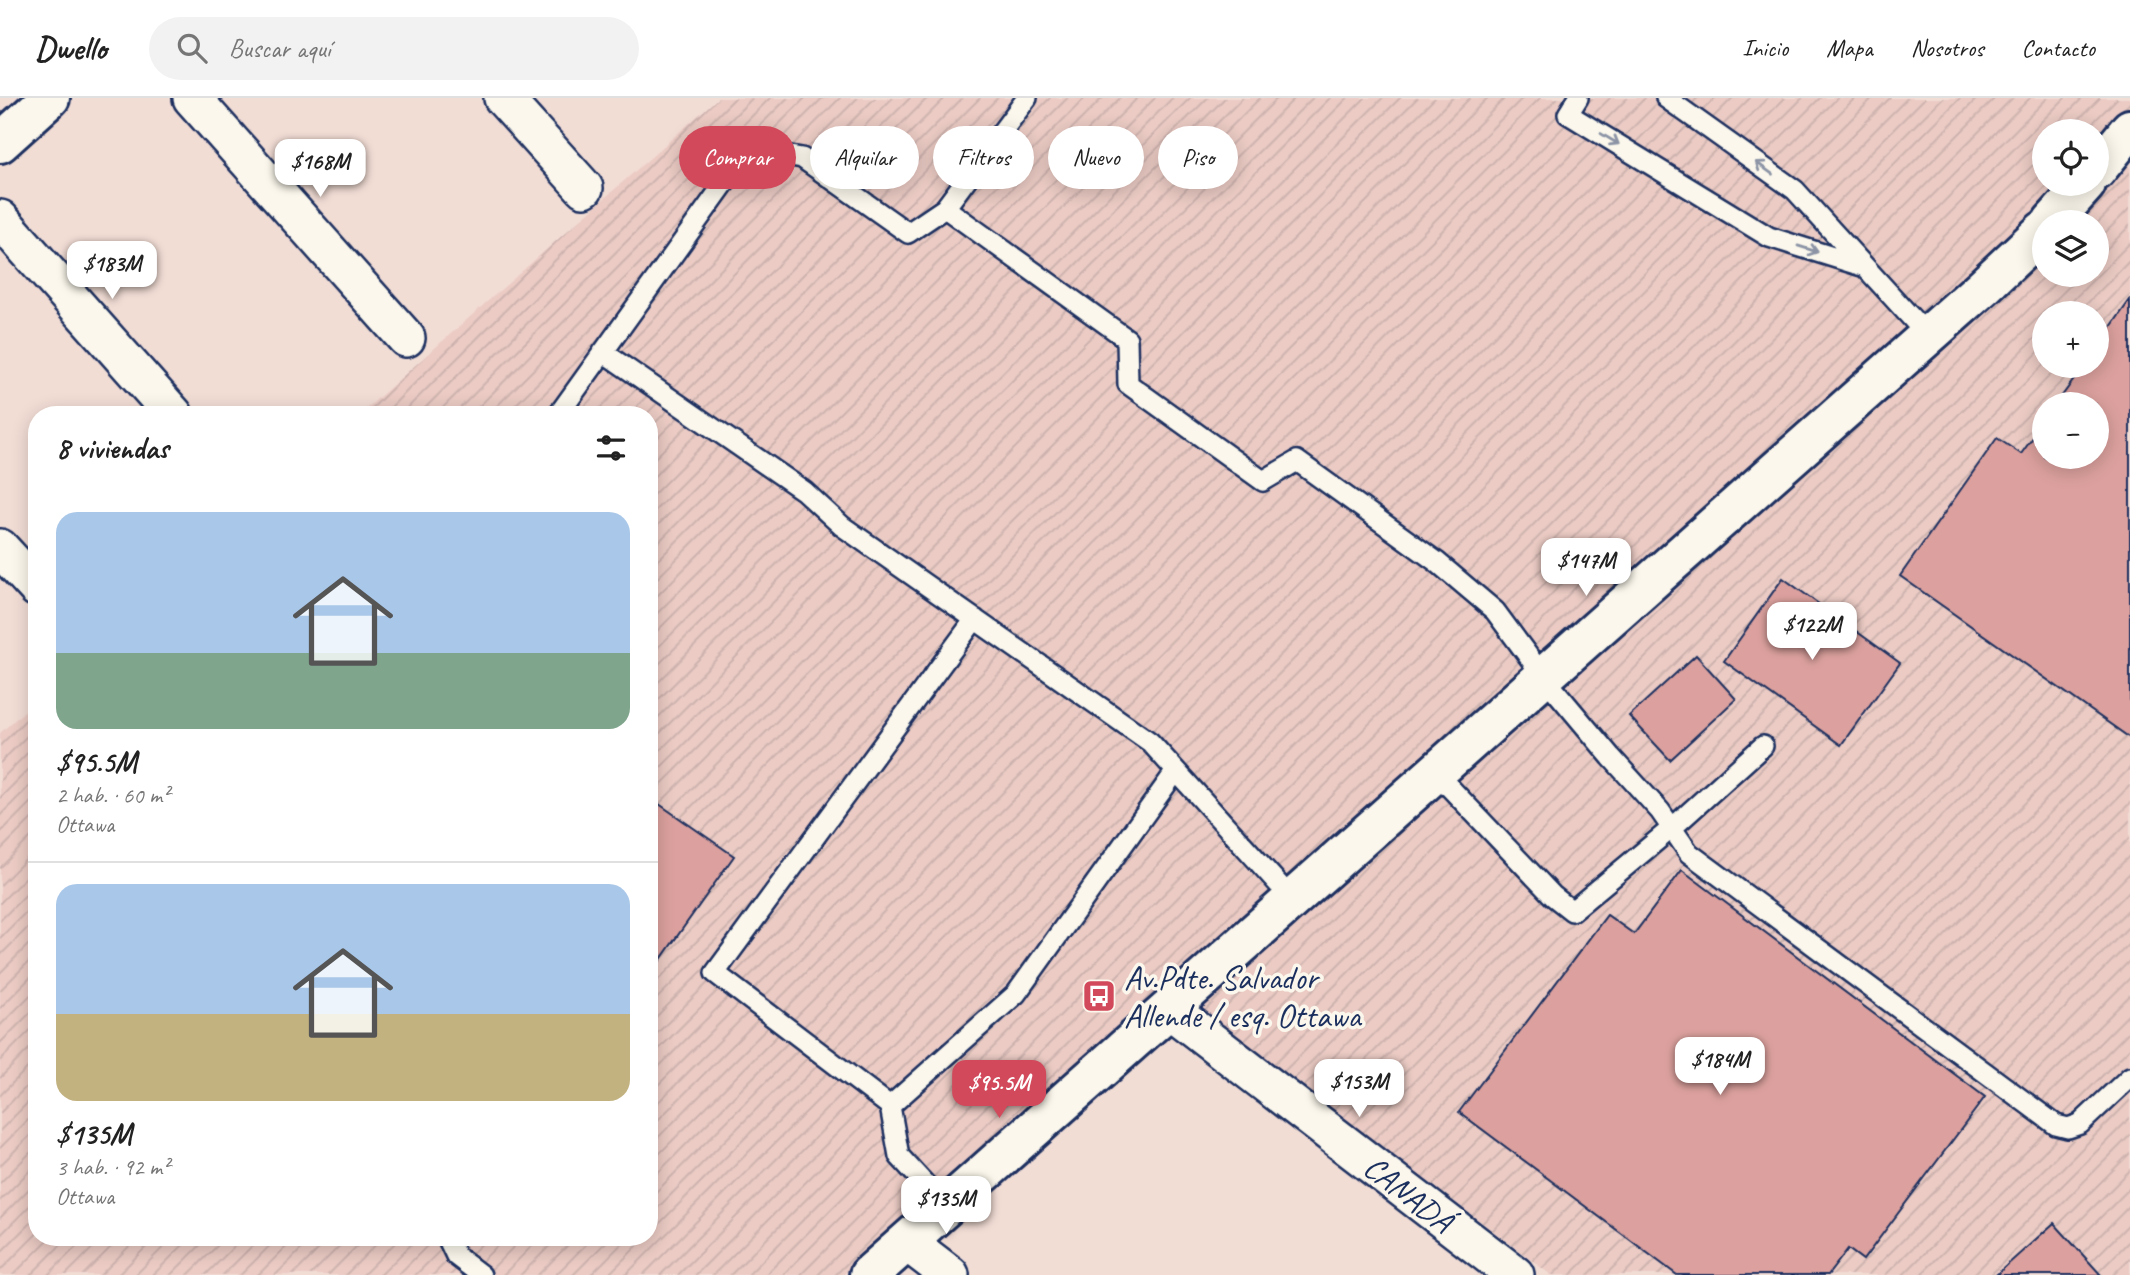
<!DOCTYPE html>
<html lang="es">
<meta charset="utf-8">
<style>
body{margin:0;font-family:Caveat,sans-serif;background:#f2f2f2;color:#222;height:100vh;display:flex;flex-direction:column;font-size:26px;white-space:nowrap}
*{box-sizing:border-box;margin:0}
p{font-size:23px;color:#767676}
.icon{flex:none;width:38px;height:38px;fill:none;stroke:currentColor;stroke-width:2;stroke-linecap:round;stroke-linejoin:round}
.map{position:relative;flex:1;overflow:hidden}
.details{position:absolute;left:28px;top:308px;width:630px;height:840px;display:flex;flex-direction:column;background:#fff;border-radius:28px;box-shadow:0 4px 18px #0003}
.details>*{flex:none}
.top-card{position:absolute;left:679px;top:28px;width:665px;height:63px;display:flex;gap:14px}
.buttons{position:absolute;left:2032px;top:21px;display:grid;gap:14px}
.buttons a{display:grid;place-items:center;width:77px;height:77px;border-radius:50%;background:#fff;box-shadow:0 4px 18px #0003;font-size:35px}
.price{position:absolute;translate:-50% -60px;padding:0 16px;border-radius:14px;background:#fff;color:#222;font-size:23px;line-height:46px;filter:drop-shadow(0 2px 4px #0008)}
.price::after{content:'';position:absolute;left:50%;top:42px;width:21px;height:16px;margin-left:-10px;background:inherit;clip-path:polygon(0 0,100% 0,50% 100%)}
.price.current{background:#d1495b;color:#fff}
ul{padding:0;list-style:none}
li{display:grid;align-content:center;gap:14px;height:371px;padding:0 28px}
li+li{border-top:2px solid #e0e0e0}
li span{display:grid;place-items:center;height:217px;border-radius:21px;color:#555}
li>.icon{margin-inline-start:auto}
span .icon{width:126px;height:126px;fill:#fffc;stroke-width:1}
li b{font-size:30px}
h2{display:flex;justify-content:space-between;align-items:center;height:84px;padding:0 28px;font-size:30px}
.tag{padding:0 24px;border-radius:32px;background:#fff;box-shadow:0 4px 18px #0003;font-size:24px;line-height:63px}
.tag.current{background:#d1495b;color:#fff}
header{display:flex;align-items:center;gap:42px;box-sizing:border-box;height:98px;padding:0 35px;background:#fff;border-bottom:2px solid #e0e0e0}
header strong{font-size:33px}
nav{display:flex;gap:38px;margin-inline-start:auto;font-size:24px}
.search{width:490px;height:63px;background:#f2f2f2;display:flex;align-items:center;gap:18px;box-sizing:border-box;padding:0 24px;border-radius:38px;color:#767676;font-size:26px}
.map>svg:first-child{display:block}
</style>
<header>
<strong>Dwello</strong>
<div class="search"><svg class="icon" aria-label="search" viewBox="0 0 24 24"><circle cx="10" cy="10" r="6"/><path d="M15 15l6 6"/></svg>Buscar aquí</div>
<nav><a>Inicio</a><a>Mapa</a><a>Nosotros</a><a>Contacto</a></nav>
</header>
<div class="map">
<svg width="2130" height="1177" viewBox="0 0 2130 1177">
<defs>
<pattern id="industrial-furrows" width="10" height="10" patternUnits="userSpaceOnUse" patternTransform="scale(1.75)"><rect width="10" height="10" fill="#ebcbc4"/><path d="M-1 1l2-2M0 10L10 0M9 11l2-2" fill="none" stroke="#c9afab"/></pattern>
</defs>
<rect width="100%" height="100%" fill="#f2ddd5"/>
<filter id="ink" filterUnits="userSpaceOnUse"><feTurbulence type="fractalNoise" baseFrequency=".0143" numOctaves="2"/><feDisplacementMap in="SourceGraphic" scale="14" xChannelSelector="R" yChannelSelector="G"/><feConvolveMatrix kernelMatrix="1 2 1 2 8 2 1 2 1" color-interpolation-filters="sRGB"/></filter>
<g filter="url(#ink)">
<path fill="url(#industrial-furrows)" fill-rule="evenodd" d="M718 0H2130V1177H1551L1171 889 843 1177H0V635L37 602V1139H649V317H359ZM2044 33H2096V86H2044ZM2044 124H2096V177H2044ZM2044 215H2096V268H2044ZM2044 306H2096V359H2044Z"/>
<path fill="#dca19e" stroke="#1b2f5e" stroke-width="2" d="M2130 202V640L1900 478 1997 340 2021 356 2044 324V359H2096V306H2056L2084 268H2096V250Z
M1783 480 1900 565 1841 647 1724 563Z
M1696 557 1736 601 1670 662 1629 618Z
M649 699 734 758 649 878Z
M1682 772 1985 999 1863 1162 1848 1151 1828 1177H1677L1459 1014 1607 817 1634 836Z
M2054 1125 2101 1177H1996Z"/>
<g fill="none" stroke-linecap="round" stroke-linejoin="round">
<defs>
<path id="lane" d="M1578 0 1568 16 1769 139 1865 169
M1666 0 1795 92 1928 238
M945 110 1027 0
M603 254 804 393 842 428 1150 644 1292 801
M558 317 724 86 746 63 773 55 802 60 908 135 945 110 1127 241 1128 286 1263 383 1297 363 1437 464 1495 513 1543 578 1611 659 1660 713 1689 755 2056 1027 2068 1030 2080 1026 2130 979
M975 521 715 875 890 1008 1016 896 1176 673
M1435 674 1553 798 1572 813 1672 730 1763 648
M890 1008 899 1058 946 1109
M447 1139 456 1158 481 1177"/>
<path id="street" d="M192 0 406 240
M503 0 584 90
M0 121 174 317
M0 450 37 490
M1169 911 1515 1177
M907 1144 950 1177"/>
<path id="secondary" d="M0 45 50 0
M2096 73 2130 31
M2052 124 2086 86
M869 1177 1983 189 2044 132"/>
</defs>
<use href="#lane" stroke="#1b2f5e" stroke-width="24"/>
<use href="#street" stroke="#1b2f5e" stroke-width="42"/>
<use href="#secondary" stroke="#1b2f5e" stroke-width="44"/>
<use href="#lane" stroke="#fbf7ec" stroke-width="19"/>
<use href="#street" stroke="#fbf7ec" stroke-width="37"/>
<use href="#secondary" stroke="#fbf7ec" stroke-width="38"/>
</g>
<defs><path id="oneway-shaft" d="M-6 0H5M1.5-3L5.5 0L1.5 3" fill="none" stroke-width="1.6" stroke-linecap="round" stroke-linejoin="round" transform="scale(1.75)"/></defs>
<g stroke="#8b93a5">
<use href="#oneway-shaft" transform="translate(1610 41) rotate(31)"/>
<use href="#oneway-shaft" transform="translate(1764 70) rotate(-144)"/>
<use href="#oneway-shaft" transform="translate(1808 151) rotate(17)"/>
</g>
</g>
<defs>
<symbol id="bus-square" viewBox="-11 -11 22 22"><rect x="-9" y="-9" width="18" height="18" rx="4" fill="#d1495b" stroke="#fbf7ec"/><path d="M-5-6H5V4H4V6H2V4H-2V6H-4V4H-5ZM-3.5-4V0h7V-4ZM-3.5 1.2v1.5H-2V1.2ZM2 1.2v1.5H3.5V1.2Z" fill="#fff"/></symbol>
</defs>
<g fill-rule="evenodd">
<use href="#bus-square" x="1080" y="879" width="38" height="38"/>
</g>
<g text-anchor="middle" stroke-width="7" stroke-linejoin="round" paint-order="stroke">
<g font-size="33" fill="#1b2f5e" stroke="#fbf7ec" text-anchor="start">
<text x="1124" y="891">Av.Pdte. Salvador<tspan x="1124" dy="38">Allende / esq. Ottawa</tspan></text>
</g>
<g font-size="33" fill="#1b2f5e" stroke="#fbf7ec">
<text transform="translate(1409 1095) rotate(38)" y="12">CANADÁ</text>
</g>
</g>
</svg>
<div class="buttons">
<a><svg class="icon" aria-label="locate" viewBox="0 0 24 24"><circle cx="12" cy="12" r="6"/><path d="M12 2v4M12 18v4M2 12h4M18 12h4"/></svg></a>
<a><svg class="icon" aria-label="layers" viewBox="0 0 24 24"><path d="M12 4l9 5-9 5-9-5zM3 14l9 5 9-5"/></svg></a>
<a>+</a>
<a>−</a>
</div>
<b class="price" style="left:320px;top:101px">$168M</b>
<b class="price" style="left:112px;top:203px">$183M</b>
<b class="price" style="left:1586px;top:500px">$147M</b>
<b class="price" style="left:1812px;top:564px">$122M</b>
<b class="price" style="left:1720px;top:999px">$184M</b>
<b class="price" style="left:1359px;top:1021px">$153M</b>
<b class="price current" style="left:999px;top:1022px">$95.5M</b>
<b class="price" style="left:946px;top:1138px">$135M</b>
<div class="top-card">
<a class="tag current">Comprar</a>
<a class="tag">Alquilar</a>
<a class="tag">Filtros</a>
<a class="tag">Nuevo</a>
<a class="tag">Piso</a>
</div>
<section class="details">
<h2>8 viviendas<svg class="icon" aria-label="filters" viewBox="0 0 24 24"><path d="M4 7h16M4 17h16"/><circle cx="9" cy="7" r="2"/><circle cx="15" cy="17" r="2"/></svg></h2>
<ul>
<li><span style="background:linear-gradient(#a9c7e8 65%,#7fa58c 0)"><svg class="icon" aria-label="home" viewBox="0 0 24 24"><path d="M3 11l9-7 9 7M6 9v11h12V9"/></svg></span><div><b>$95.5M</b><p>2 hab. · 60 m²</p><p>Ottawa</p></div></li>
<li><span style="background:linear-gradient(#a9c7e8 60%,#c2b280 0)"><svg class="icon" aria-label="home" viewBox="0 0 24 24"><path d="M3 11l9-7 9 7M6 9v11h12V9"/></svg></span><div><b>$135M</b><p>3 hab. · 92 m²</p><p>Ottawa</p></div></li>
</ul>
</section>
</div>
